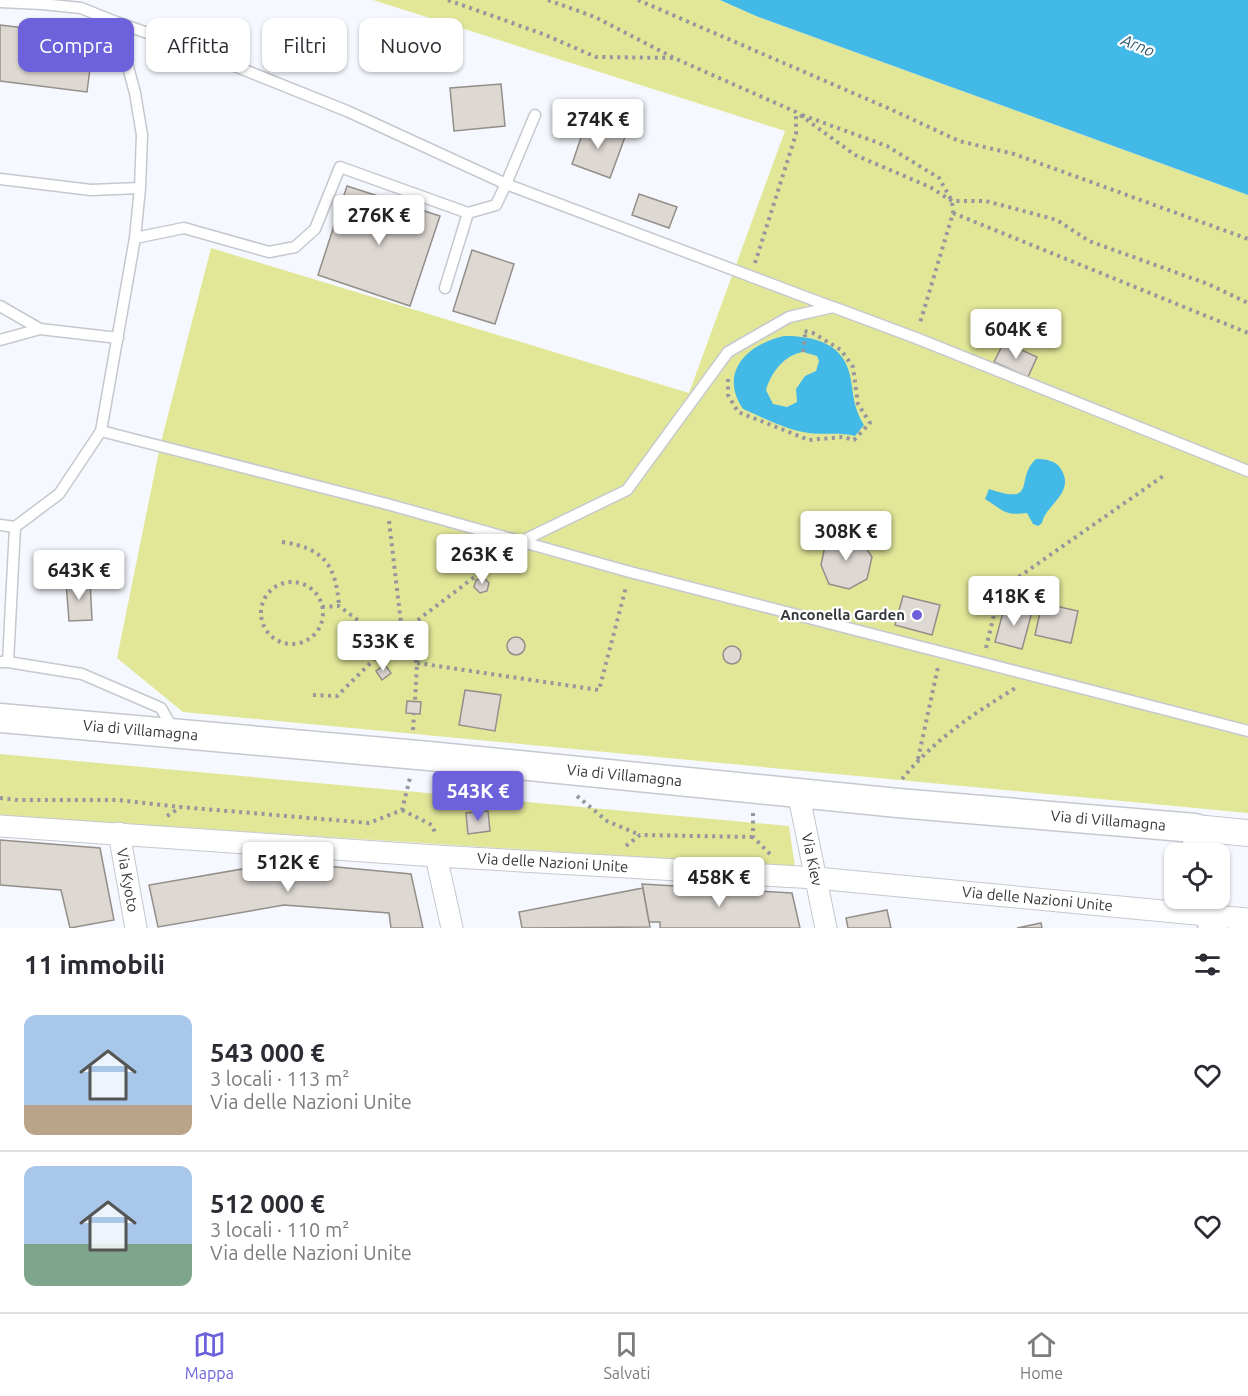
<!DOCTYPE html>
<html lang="it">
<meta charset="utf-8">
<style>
body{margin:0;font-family:Ubuntu,sans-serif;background:#f2f2f3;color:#2b2b33;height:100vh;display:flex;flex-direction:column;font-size:22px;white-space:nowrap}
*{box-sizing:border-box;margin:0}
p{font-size:20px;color:#7c7c81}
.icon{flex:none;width:33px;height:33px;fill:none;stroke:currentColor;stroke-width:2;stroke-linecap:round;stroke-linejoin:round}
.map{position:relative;height:928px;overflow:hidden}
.drawer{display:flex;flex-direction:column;background:#fff;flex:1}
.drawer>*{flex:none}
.guide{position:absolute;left:18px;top:18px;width:600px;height:54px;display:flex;gap:12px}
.fabs{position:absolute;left:1164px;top:843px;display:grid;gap:12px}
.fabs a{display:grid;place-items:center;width:66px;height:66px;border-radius:12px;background:#fff;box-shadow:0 2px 4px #0004;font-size:30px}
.price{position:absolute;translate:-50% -51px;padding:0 14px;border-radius:6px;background:#fff;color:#222;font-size:20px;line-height:39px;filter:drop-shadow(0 2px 3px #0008)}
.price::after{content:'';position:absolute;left:50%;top:36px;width:18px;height:14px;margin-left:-9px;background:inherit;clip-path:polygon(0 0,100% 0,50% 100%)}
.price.selected{background:#6e62dc;color:#fff}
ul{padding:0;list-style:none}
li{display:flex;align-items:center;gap:18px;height:150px;padding:0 24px}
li+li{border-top:2px solid #e1e1e2}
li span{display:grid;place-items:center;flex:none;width:168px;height:120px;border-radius:12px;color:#555}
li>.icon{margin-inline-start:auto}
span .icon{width:72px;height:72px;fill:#fffc;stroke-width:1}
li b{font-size:26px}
h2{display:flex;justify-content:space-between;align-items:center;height:72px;padding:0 24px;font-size:26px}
.pill{padding:0 21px;border-radius:12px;background:#fff;box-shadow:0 2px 4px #0004;font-size:21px;line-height:54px}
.pill.selected{background:#6e62dc;color:#fff}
.tab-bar{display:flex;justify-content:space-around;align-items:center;height:84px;border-top:2px solid #e1e1e2;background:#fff;font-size:16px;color:#7c7c81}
.tab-bar a{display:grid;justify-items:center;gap:3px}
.tab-bar .selected{color:#6e62dc}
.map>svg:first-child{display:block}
</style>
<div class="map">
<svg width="1248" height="928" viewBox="0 0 1248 928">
<rect width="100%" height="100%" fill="#f5f8fe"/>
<path fill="#e2e798" d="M373 0H720L756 16 1248 195V813L183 712 117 658 160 446 211 248 689 393 785 131Z
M0 754 789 826 795 867 0 816Z"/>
<path fill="#43b9e8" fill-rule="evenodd" d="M720 0H1248V195L756 16Z
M784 336C815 336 845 343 851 380 854 399 854 408 864 425L855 436C840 432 825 435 809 433 786 430 764 418 743 409 718 372 748 344 784 336ZM803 352 817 356 819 361 816 371 805 376 796 389 797 402 787 407 773 404 766 390C771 373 784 355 803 352Z
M1036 459C1045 459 1056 460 1061 469 1076 493 1045 505 1042 523L1038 526 1033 524 1027 513C1004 516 1003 510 985 499L989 489C1039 506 1014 479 1036 459Z"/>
<path fill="#ded8d3" stroke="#948e8a" stroke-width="1.5" d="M0 25 66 33 63 57 91 61 87 92 0 81Z
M501 84 505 126 454 131 450 88Z
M586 123 625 137 610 178 572 164Z
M347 186 440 216 410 306 318 275Z
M639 194 677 207 669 228 632 215Z
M472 250 514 264 495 324 453 311Z
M1004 342 1037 357 1028 377 994 362Z
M841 534 861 540 872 557 867 579 849 589 829 584 821 565 825 546Z
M484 578 489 583 487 591 480 593 474 587 476 580Z
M90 580 92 620 69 621 66 582Z
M903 596 940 605 932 635 895 625Z
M1042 603 1078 611 1071 643 1035 635Z
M1005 605 1032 612 1022 649 995 642Z
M507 646a9 9 0 1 1 18 0a9 9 0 1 1-18 0Z
M723 655a9 9 0 1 1 18 0a9 9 0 1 1-18 0Z
M385 665 391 673 382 680 376 671Z
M465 690 501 695 495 731 459 725Z
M407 701 421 702 420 714 406 713Z
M488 811 490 831 468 834 466 813Z
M0 840 100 848 114 920 70 928 61 890 0 885Z
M283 862 411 874 423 928H391L389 913 284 905 158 927 149 885Z
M642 884 792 893 800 928H660V922H649Z
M643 888 650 927 522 928 519 912Z
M887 910 891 928H848L846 918Z
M1041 923 1042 928H1017Z"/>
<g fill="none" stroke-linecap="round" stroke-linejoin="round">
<defs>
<path id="service" d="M0 2 42 4 81 8 116 22 135 93 142 135 140 188 135 238 101 431 59 494 15 527 8 662
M116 22 182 45 347 111 506 184 535 115
M0 179 91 190 140 188
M135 238 184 228 269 252 295 247 315 229 340 167 468 213 496 205 506 184 832 307
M445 288 468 213
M0 306 40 329
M0 340 40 329 118 338
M101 431 387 504 630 572 1248 731
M0 525 15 527
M522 541 627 490 728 352 789 317 833 307 916 338 1248 471
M0 662H8L82 674 161 708 174 731"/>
<g id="minor">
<path id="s1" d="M798 792 826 928"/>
<path id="s2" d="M0 826 436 856 816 878 1248 919"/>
<path id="s3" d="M119 833 136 928"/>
<path d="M436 856 452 928"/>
</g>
<path id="tertiary" d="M1195 828 1248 833"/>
<g id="secondary">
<path id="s4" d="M0 718 429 756 898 803 1195 828 1199 854"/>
<path d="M1207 898 1213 928"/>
</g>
</defs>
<use href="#service" stroke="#c5c8ce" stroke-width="13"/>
<use href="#minor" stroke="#c5c8ce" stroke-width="23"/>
<use href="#tertiary" stroke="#c5c8ce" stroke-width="28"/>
<use href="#secondary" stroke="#c5c8ce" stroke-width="31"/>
<path stroke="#95979c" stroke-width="4" stroke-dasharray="3 4.5" stroke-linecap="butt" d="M448 0 543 34 596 57 673 58
M548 0 595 17 674 58 796 112 855 155 930 187 952 201H986L1057 220 1089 241 1208 284 1248 303
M638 0 890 109 959 141 1014 154 1248 239
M802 115 887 146 939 178 952 201 953 213 920 323
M953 213 1248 333
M755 263 796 134V112
M803 352 805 336 803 332
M728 379V395L738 412 809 440 843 437 854 440 870 423 858 404 853 367 841 350 813 333 800 330
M389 521 402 632 417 663 415 702
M282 542C324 548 336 565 339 606
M261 613a31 31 0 1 1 62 0a31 31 0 1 1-62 0Z
M322 607 339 606 390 644
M986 648 1000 590 1166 474
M417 663 599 690 626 587
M313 695 337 696 402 632 506 553
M413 730 414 713
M918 759 938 667
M902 779C935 739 973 714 1017 687
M577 796 607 821 640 835
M0 798 18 800H118L180 807
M402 810 432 825 436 835
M753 813V837L771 855
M167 816 181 807 369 823 402 810 410 778
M626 846 640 835 753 837"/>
<use href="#service" stroke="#fff" stroke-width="10"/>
<use href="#minor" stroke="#fff" stroke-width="21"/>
<use href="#tertiary" stroke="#fff" stroke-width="26"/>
<use href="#secondary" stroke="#fff" stroke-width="28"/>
</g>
<circle fill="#6e62dc" stroke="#fff" stroke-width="2" cx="917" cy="615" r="6"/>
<g text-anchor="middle" stroke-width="4.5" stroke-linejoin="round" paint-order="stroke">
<g font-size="15" font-weight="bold" fill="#36373a" stroke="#fff" text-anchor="end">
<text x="905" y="620">Anconella Garden</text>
</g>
<g font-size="15" fill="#36373a" stroke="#fff">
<text dy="5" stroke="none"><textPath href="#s4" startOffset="141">Via di Villamagna</textPath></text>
<text dy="5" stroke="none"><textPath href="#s4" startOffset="627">Via di Villamagna</textPath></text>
<text dy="5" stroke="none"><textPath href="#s4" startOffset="1113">Via di Villamagna</textPath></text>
<text dy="5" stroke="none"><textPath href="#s1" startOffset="69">Via Kiev</textPath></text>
<text dy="5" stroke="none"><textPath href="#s2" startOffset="554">Via delle Nazioni Unite</textPath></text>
<text dy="5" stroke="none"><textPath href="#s3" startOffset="48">Via Kyoto</textPath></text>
<text dy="5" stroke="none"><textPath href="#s2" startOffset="1040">Via delle Nazioni Unite</textPath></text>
</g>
<g font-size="16" font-style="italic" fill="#2b5a6f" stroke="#fff">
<text transform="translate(1138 45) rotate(22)" y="6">Arno</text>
</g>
</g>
</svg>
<div class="fabs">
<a><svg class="icon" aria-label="locate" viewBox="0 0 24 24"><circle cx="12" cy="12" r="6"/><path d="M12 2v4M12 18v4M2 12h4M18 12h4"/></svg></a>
</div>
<b class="price" style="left:598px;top:150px">274K €</b>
<b class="price" style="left:379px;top:246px">276K €</b>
<b class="price" style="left:1016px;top:360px">604K €</b>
<b class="price" style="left:846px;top:562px">308K €</b>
<b class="price" style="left:482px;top:585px">263K €</b>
<b class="price" style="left:79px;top:601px">643K €</b>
<b class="price" style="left:1014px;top:627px">418K €</b>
<b class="price" style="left:383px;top:672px">533K €</b>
<b class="price selected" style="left:478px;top:822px">543K €</b>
<b class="price" style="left:288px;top:893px">512K €</b>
<b class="price" style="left:719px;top:908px">458K €</b>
<div class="guide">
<a class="pill selected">Compra</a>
<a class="pill">Affitta</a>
<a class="pill">Filtri</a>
<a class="pill">Nuovo</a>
</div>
</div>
<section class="drawer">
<h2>11 immobili<svg class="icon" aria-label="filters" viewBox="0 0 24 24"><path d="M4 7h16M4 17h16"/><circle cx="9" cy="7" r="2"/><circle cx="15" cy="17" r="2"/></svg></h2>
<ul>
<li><span style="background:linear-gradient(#a9c7e8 75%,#b9a48a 0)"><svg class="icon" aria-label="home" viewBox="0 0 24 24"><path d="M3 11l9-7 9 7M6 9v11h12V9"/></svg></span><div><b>543 000 €</b><p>3 locali · 113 m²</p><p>Via delle Nazioni Unite</p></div><svg class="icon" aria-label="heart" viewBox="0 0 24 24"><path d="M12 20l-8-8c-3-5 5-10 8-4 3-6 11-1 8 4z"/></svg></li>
<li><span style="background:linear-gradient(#a9c7e8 65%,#7fa58c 0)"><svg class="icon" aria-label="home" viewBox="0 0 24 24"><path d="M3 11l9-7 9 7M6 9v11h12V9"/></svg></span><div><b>512 000 €</b><p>3 locali · 110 m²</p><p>Via delle Nazioni Unite</p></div><svg class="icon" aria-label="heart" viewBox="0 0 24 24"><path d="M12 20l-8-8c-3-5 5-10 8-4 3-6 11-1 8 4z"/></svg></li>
</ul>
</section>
<nav class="tab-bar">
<a class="selected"><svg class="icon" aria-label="map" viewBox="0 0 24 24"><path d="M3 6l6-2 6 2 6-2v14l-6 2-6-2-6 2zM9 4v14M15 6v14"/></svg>Mappa</a>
<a><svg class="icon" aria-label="saved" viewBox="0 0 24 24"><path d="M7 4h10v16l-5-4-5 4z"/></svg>Salvati</a>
<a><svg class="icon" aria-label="home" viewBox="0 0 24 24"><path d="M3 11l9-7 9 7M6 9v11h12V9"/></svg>Home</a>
</nav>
